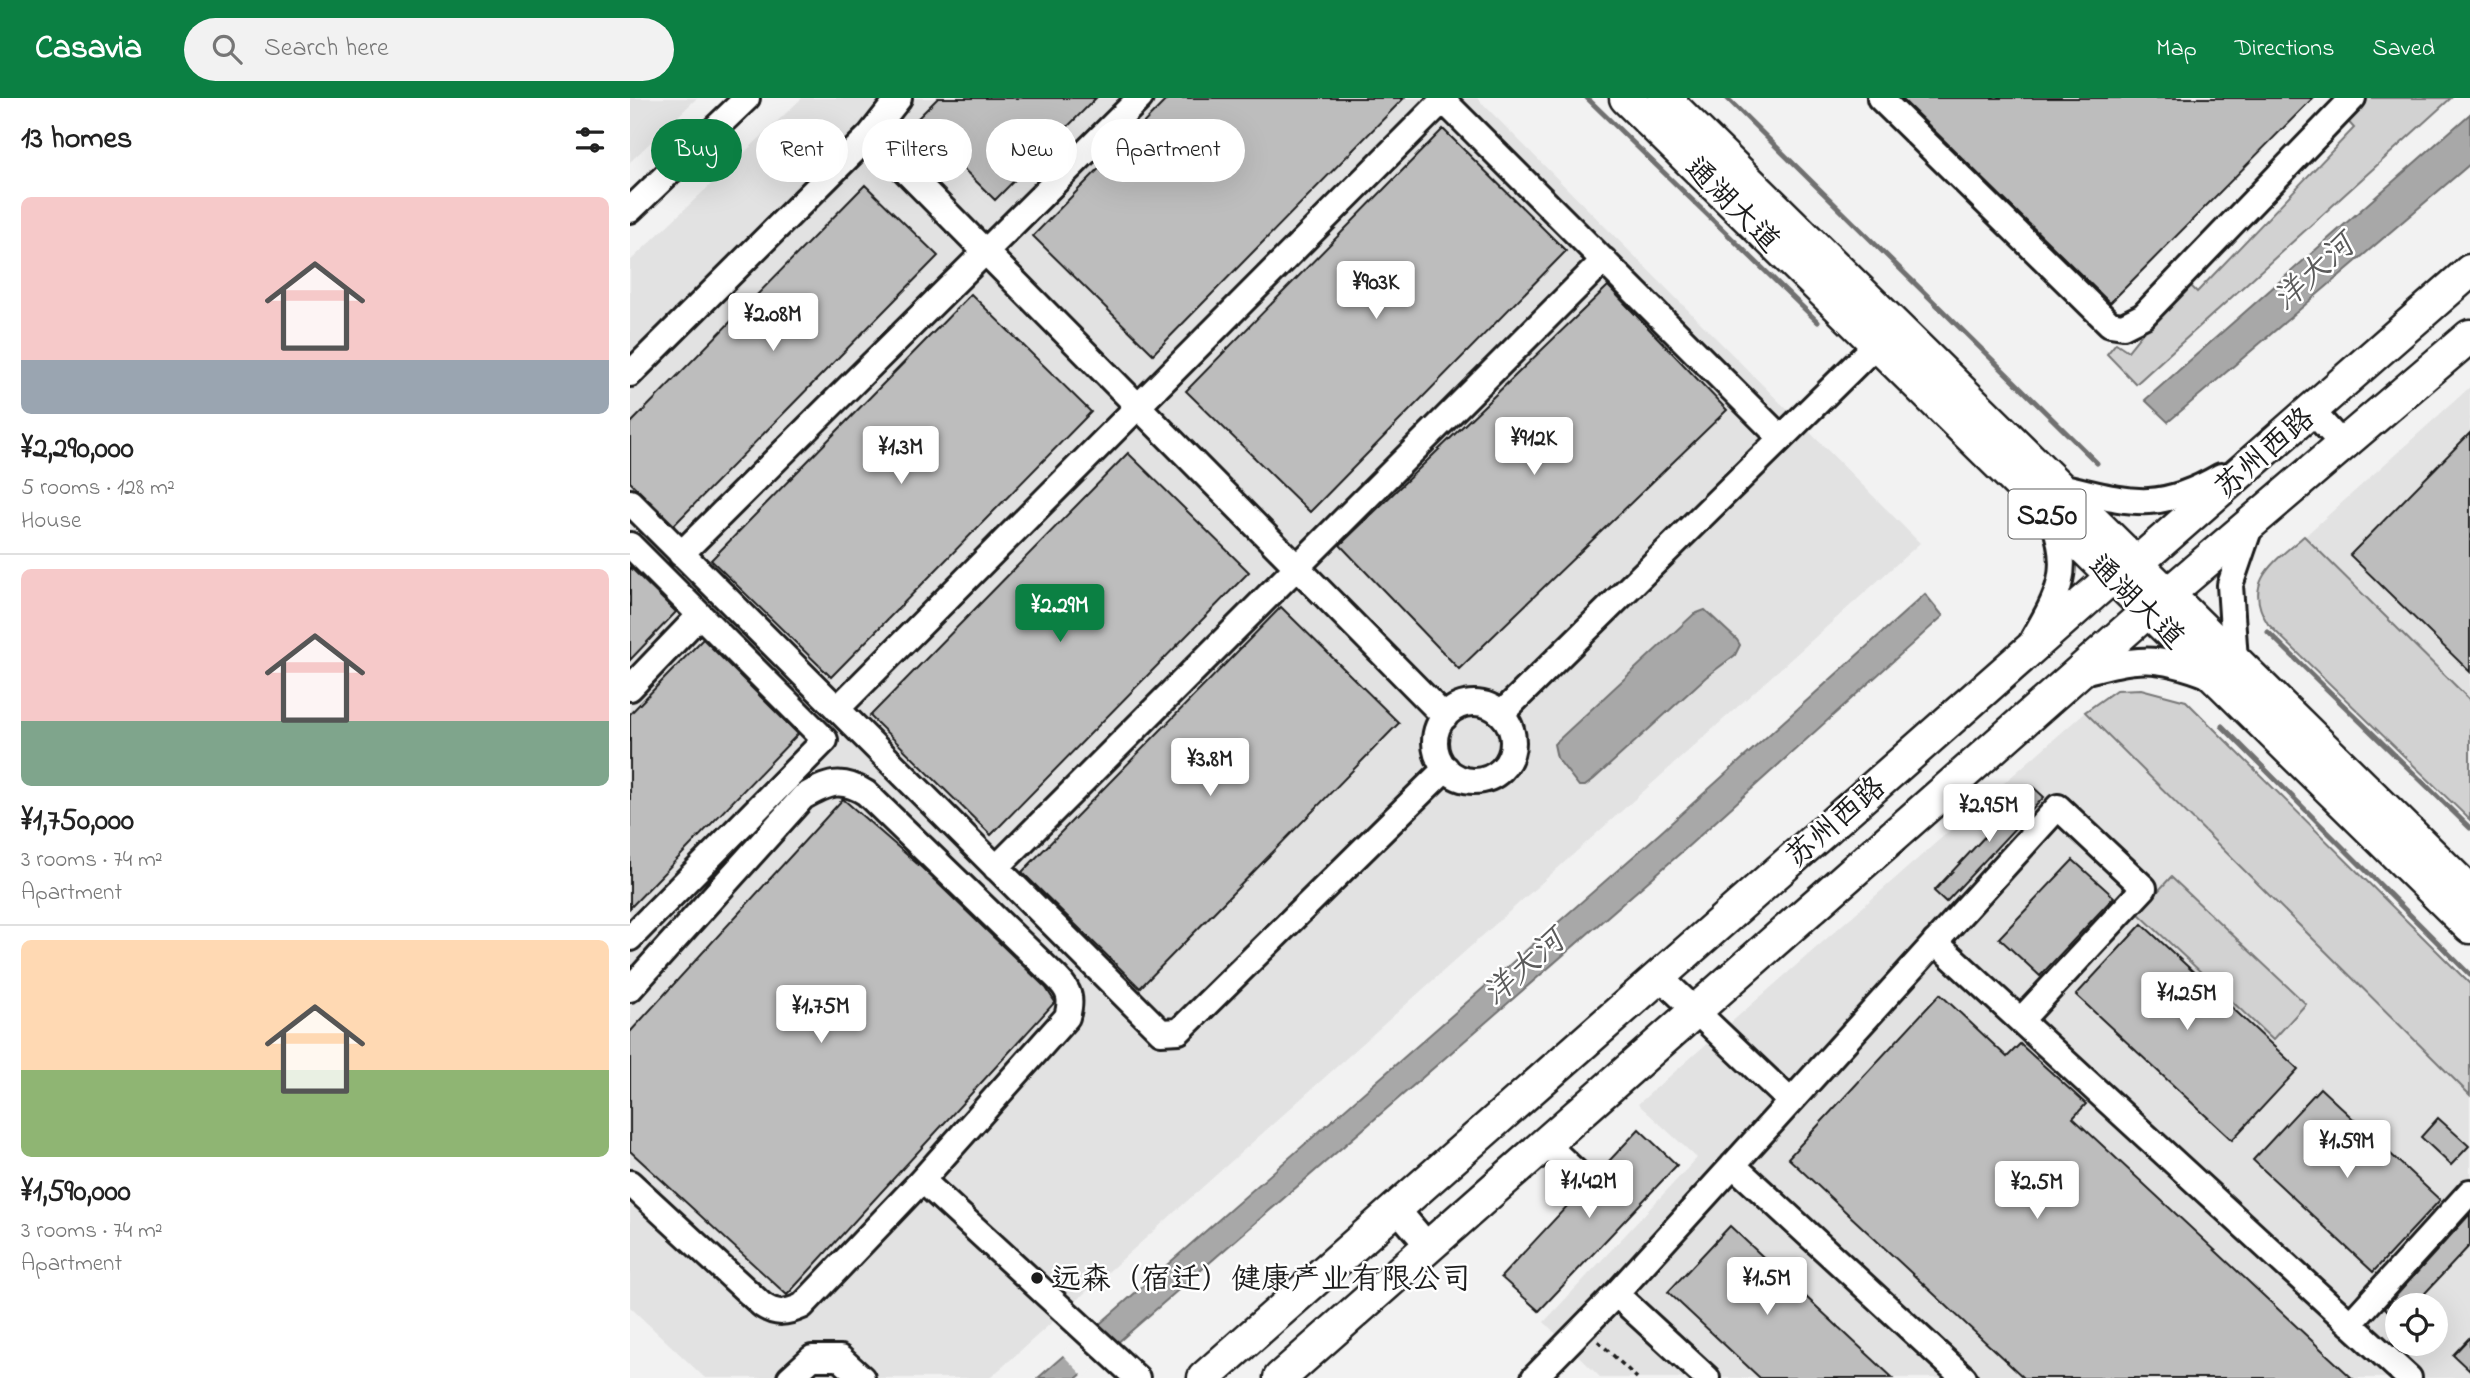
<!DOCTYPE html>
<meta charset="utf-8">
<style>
body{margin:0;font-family:"Indie Flower","LXGW WenKai TC",sans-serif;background:#f2f2f2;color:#222;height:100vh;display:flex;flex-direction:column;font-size:26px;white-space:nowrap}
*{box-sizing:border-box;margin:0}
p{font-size:23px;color:#767676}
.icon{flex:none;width:38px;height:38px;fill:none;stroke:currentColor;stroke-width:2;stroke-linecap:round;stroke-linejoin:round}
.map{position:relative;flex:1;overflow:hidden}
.drawer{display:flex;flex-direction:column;background:#fff;width:630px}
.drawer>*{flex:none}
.guide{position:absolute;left:21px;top:21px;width:665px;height:63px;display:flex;gap:14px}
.fabs{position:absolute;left:1755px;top:1195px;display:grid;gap:14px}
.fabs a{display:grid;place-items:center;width:63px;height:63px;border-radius:50%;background:#fff;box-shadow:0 7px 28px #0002;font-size:35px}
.price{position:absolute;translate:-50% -60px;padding:0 16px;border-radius:7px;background:#fff;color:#222;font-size:23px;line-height:46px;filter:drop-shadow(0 2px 4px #0008)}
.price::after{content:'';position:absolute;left:50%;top:42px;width:21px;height:16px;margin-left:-10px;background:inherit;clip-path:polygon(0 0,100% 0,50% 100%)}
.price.on{background:#0b8043;color:#fff}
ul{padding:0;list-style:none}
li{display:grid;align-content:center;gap:14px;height:371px;padding:0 21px}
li+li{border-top:2px solid #e0e0e0}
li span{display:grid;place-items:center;height:217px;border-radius:10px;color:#555}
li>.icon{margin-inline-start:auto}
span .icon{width:126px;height:126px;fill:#fffc;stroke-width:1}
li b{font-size:30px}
h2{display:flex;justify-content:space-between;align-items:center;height:84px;padding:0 21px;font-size:30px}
.chip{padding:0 24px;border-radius:32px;background:#fff;box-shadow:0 7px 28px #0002;font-size:24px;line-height:63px}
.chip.on{background:#0b8043;color:#fff}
header{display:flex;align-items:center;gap:42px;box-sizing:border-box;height:98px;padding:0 35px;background:#0b8043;color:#fff}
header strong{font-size:33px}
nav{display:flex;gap:38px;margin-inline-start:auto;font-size:24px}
.search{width:490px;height:63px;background:#f2f2f2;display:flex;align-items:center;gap:18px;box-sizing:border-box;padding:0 24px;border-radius:38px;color:#767676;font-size:26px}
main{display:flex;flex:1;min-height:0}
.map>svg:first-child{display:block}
</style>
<header>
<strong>Casavia</strong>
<div class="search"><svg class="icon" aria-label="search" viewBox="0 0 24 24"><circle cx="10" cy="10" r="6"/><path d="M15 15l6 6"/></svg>Search here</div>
<nav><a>Map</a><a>Directions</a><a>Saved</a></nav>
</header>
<main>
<section class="drawer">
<h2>13 homes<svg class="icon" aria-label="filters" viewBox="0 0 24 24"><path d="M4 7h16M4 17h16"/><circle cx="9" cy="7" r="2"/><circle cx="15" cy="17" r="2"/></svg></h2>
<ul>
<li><span style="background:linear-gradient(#f6c9c9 75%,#9aa5b1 0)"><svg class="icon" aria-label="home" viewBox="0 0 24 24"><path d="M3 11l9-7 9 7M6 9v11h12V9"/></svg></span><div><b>¥2,290,000</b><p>5 rooms · 128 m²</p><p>House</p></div></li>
<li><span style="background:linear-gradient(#f6c9c9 70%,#7fa58c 0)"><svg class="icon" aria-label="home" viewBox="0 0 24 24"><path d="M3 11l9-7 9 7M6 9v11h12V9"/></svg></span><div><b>¥1,750,000</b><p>3 rooms · 74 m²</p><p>Apartment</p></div></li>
<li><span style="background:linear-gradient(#ffd9b3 60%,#8fb573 0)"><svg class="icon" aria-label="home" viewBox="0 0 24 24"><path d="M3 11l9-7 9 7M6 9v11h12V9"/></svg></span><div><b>¥1,590,000</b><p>3 rooms · 74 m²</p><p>Apartment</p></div></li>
</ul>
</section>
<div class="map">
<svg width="1840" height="1280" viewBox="0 0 1840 1280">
<rect width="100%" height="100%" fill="#f2f2f2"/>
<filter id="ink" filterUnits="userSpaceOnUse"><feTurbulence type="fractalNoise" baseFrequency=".0143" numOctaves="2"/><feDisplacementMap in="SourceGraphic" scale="14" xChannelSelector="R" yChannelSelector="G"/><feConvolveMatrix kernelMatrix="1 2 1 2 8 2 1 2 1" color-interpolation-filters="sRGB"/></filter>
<g filter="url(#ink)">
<path fill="#e2e2e2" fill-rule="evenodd" d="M0 0H67L0 64Z
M172 0H847L1290 445 360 1280H75L0 1209V163Z
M1840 289V602L1674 439Z
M1455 614 1840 997V1280H971L914 1224 1067 1060 1008 1006ZM1768 1208H1806V1246H1768Z"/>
<path fill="#d2d2d2" stroke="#777" stroke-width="2" d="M1731 0H1821L1506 286 1477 256 1486 245 1498 253 1555 182 1567 194 1724 30 1713 18Z
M1674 438 1840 602V722L1638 526C1611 484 1644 464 1674 438Z
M1511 591 1556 603 1840 886V997L1455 614 1486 592Z
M1541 779 1676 906 1643 942 1508 815Z"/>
<path fill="#a8a8a8" stroke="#707070" stroke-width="2" d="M1840 16V66L1538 324 1515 302Z
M1295 496 1313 518 1054 752 447 1280H408L1029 736Z
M1075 512 1107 542 1110 547 1105 557 1076 579 964 681 955 688H949L927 660 924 646 1064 516Z"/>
<path fill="#f2f2f2" d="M464 1224 489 1247 454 1279 431 1255Z"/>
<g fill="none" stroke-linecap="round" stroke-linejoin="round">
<path stroke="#707070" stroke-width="5" d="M957 0 1188 224
M1097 0 1467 365
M1638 534 1840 730
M1592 628 1840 877"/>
</g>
<path fill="#bdbdbd" stroke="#1c1c1c" stroke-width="2" d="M308 0H466L365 102 285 23Z
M538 0H774L523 256 403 138Z
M1271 0H1683L1480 205Z
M813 31 936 153 680 414 556 293Z
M235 87 308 158 44 427 0 384V326Z
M978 188 1097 312 829 571 710 447Z
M341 196 461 314 201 579 81 462Z
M1840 335V574L1720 457Z
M498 355 619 474 361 737 240 618Z
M0 469 46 514 0 562Z
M651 509 769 625 510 890 392 774Z
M73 541 168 636 0 810V616Z
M1402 688 1414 699 1316 804 1304 793Z
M213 701 292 770 416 890 425 904 157 1197 0 1053V934Z
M1443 762 1484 799 1410 878 1369 840Z
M1512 826 1668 971 1602 1042 1446 897Z
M1310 896 1377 959 1390 946 1456 1006 1443 1020 1722 1280H1394L1158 1060Z
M1690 990 1810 1102 1743 1174 1623 1062Z
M1808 1020 1839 1048 1821 1067 1791 1039Z
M1009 1031 1047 1067 909 1213 871 1179 951 1093 962 1089 965 1078Z
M1840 1116V1147L1783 1208H1768V1223L1755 1210Z
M1100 1128 1263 1280H1130L1038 1194Z
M1840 1239V1273L1823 1257Z"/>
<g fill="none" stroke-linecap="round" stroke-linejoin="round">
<defs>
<path id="minor" d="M811 0 1151 340
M1250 0 1480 226 1493 228 1513 218 1723 0
M240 37 815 619
M0 112 117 0
M0 276 240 37 269 0
M1681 312 1713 347
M1426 387C1497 403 1524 417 1591 378
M0 404 531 934 549 933 816 670
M0 447 195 642 0 840
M51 456 510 0
M1403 541C1429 496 1442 473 1423 421
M1605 562 1600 487 1621 426
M1449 575C1507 560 1524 556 1580 578
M0 590 70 517
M805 644a39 39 0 1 1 78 0a39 39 0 1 1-78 0Z
M207 611 813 2
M871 616 1259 234
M366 770 974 162
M1305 844 1779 1280
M1029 878 1160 1003
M0 891 173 699C198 685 211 679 236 695L427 880C440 893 442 901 437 919L292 1082 172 1208C156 1215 147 1217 132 1207L0 1085
M916 1046 951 1079
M1103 1067 1334 1280
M292 1082 507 1280
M766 1110 799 1149
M1720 1226 1840 1094
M160 1280 182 1260H210L232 1280
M904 1280 986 1196
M1077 1280 986 1196 1428 709 1514 790 1391 922"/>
<path id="major" d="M996 0 1840 829
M1034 0 1840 794
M574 1280 1482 479 1507 465 1840 173
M650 1280 1518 513 1840 238"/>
</defs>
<use href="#minor" stroke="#1c1c1c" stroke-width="30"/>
<use href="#major" stroke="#1c1c1c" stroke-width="37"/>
<path stroke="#1c1c1c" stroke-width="3.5" stroke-dasharray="5 5" stroke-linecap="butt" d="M968 1243 1007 1280"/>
<use href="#minor" stroke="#fff" stroke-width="24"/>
<use href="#major" stroke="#fff" stroke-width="32"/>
</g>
</g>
<circle fill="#1c1c1c" stroke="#fff" stroke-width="2.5" cx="407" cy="1180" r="7"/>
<g text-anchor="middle" stroke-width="5" stroke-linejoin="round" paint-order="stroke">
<rect fill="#fff" stroke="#606060" stroke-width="2" x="1378.5" y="391.5" width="77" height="49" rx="5"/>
<g font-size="28" font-weight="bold" fill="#1c1c1c">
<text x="1417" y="426">S250</text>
</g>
<g font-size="30" fill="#1c1c1c" stroke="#fff">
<text transform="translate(1103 106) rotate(45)" y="10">通湖大道</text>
<text transform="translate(1634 354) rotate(-41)" y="10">苏州西路</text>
<text transform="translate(1507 503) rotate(44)" y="10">通湖大道</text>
<text transform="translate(1205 723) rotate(-41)" y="10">苏州西路</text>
</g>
<g font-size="30" fill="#1c1c1c" stroke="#fff" text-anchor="start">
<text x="421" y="1190">远森（宿迁）健康产业有限公司</text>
</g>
<g font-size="32" font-style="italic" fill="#5b5b5b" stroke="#fff">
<text transform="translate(1683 173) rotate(-42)" y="11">洋大河</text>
<text transform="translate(893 868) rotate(-41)" y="11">洋大河</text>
</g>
</g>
</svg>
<div class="fabs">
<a><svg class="icon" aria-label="locate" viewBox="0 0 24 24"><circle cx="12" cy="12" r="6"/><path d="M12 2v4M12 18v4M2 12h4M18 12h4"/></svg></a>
</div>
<b class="price" style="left:746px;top:223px">¥903K</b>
<b class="price" style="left:143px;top:255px">¥2.08M</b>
<b class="price" style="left:904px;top:379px">¥912K</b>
<b class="price" style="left:271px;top:388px">¥1.3M</b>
<b class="price on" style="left:430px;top:546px">¥2.29M</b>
<b class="price" style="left:580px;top:700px">¥3.8M</b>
<b class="price" style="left:1359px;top:746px">¥2.95M</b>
<b class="price" style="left:1557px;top:934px">¥1.25M</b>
<b class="price" style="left:191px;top:947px">¥1.75M</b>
<b class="price" style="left:1717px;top:1082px">¥1.59M</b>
<b class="price" style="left:959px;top:1122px">¥1.42M</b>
<b class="price" style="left:1407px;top:1123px">¥2.5M</b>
<b class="price" style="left:1137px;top:1219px">¥1.5M</b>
<div class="guide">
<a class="chip on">Buy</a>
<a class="chip">Rent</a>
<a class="chip">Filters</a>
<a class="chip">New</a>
<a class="chip">Apartment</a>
</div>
</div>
</main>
